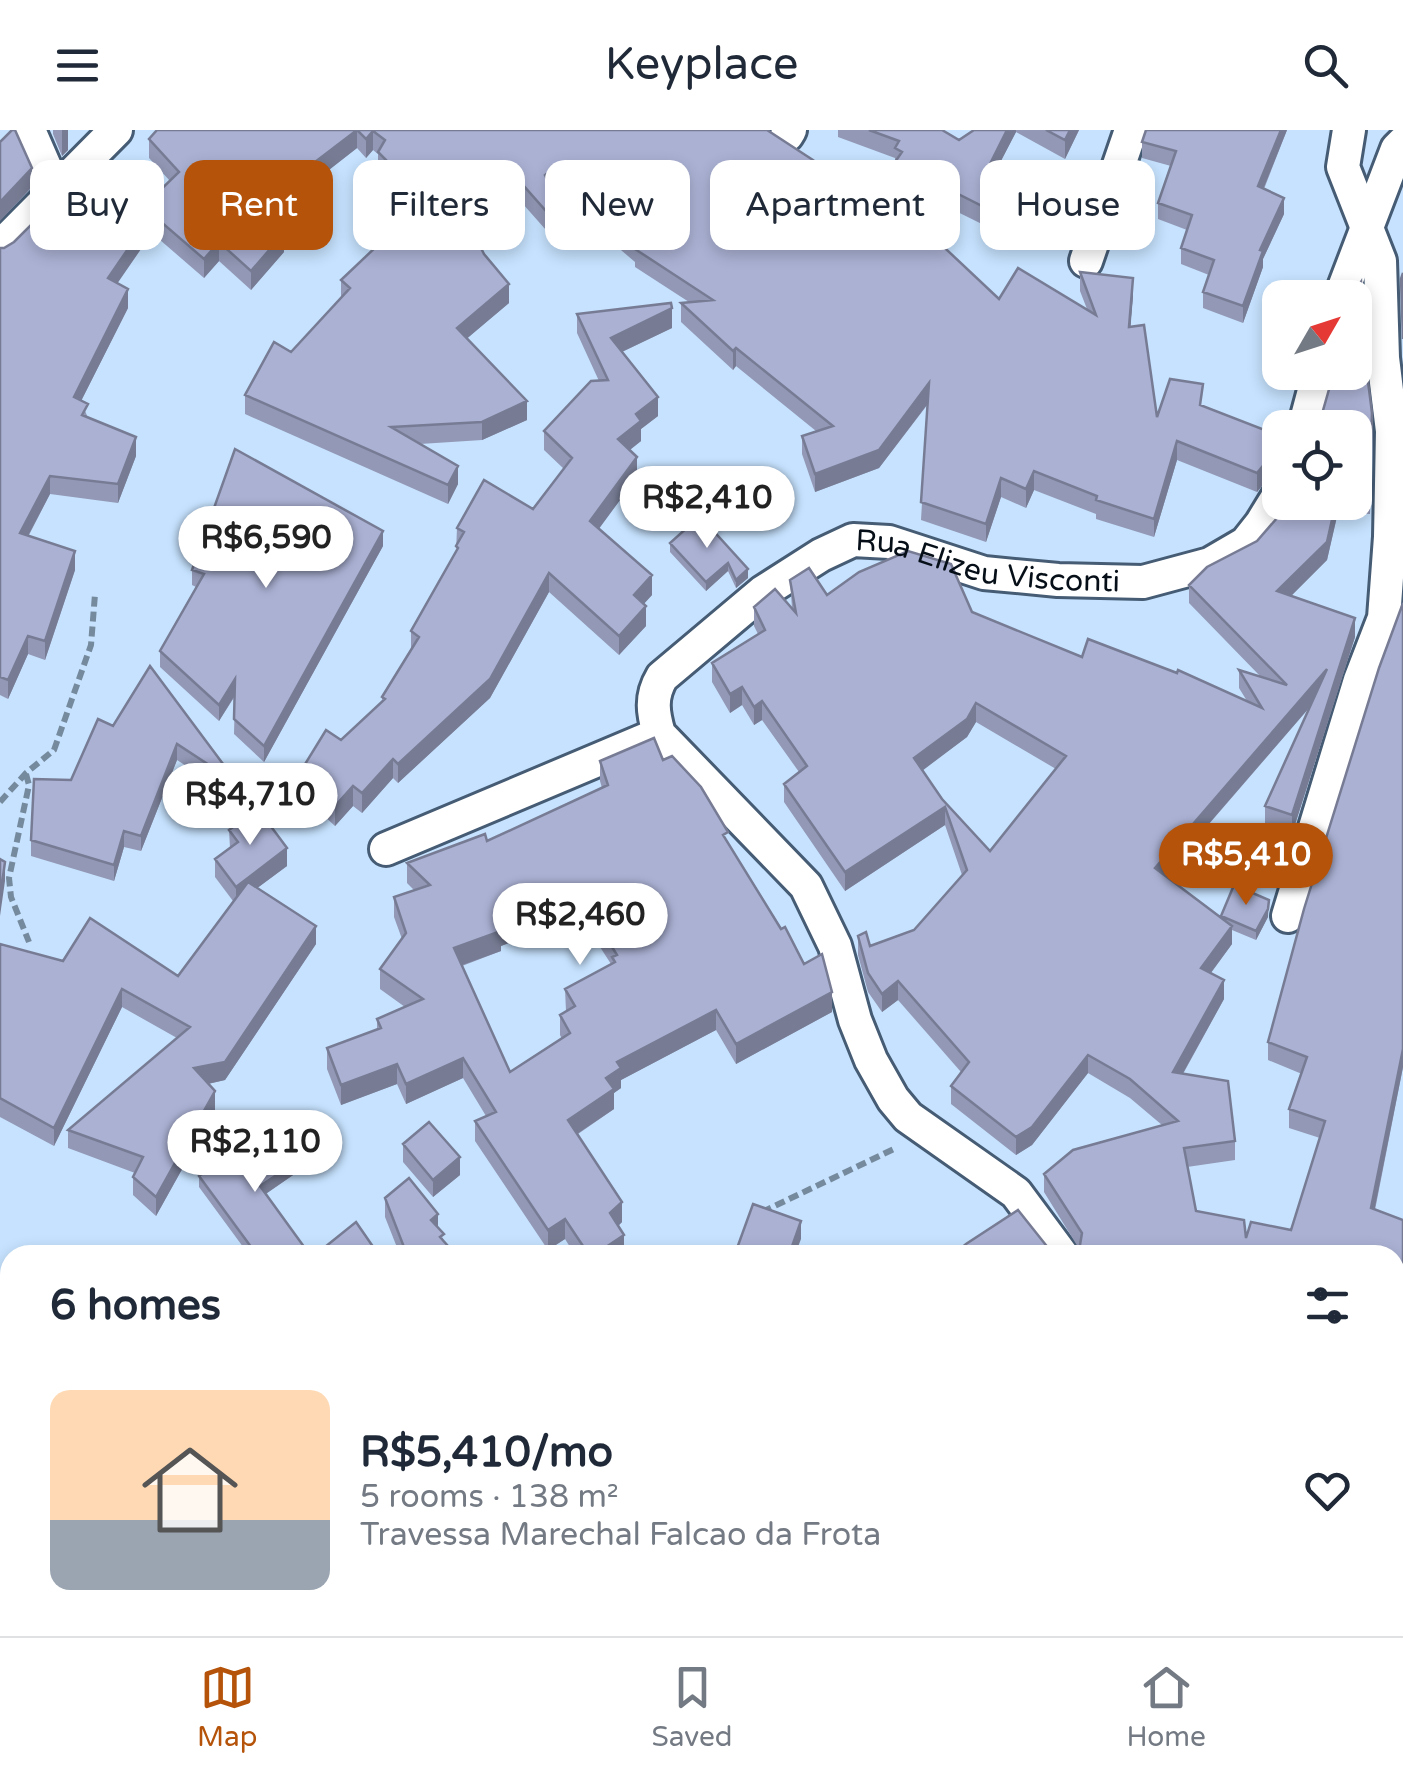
<!DOCTYPE html>
<meta charset="utf-8">
<style>
body{margin:0;font-family:"Varela Round",sans-serif;background:#f2f2f3;color:#1f2937;height:100vh;display:flex;flex-direction:column;font-size:38px;white-space:nowrap}
*{box-sizing:border-box;margin:0}
p{font-size:32px;color:#747a83}
.icon{flex:none;width:55px;height:55px;fill:none;stroke:currentColor;stroke-width:2;stroke-linecap:round;stroke-linejoin:round}
.map{position:relative;flex:1;overflow:hidden}
.details{position:absolute;left:0px;top:1115px;width:1405px;height:392px;display:flex;flex-direction:column;background:#fff;border-radius:30px 30px 0 0;box-shadow:0 5px 15px #0003}
.details>*{flex:none}
.hud{position:absolute;left:30px;top:30px;width:1345px;height:90px;display:flex;gap:20px}
.needle{width:65px;rotate:51deg}
.buttons{position:absolute;left:1262px;top:150px;display:grid;gap:20px}
.buttons a{display:grid;place-items:center;width:110px;height:110px;border-radius:20px;background:#fff;box-shadow:0 5px 15px #0003;font-size:50px}
.price{position:absolute;translate:-50% -85px;padding:0 22px;border-radius:35px;background:#fff;color:#222;font-size:32px;line-height:65px;filter:drop-shadow(0 2px 5px #0008)}
.price::after{content:'';position:absolute;left:50%;top:60px;width:30px;height:22px;margin-left:-15px;background:inherit;clip-path:polygon(0 0,100% 0,50% 100%)}
.price.selected{background:#b45309;color:#fff}
ul{padding:0;list-style:none}
li{display:flex;align-items:center;gap:30px;height:250px;padding:0 50px}
li+li{border-top:2px solid #e0e1e3}
li span{display:grid;place-items:center;flex:none;width:280px;height:200px;border-radius:20px;color:#555}
li>.icon{margin-inline-start:auto}
span .icon{width:120px;height:120px;fill:#fffc;stroke-width:1}
li b{font-size:42px}
h2{display:flex;justify-content:space-between;align-items:center;height:120px;padding:0 50px;font-size:42px}
.tag{padding:0 35px;border-radius:20px;background:#fff;box-shadow:0 5px 15px #0003;font-size:35px;line-height:90px}
.tag.selected{background:#b45309;color:#fff}
header{display:flex;justify-content:space-between;align-items:center;height:130px;padding:0 50px;background:#fff;font-size:45px;font-weight:600}
.tab-bar{display:flex;justify-content:space-around;align-items:center;height:140px;border-top:2px solid #e0e1e3;background:#fff;font-size:28px;color:#747a83}
.tab-bar a{display:grid;justify-items:center;gap:5px}
.tab-bar .selected{color:#b45309}
.map>svg:first-child{display:block}
</style>
<header><svg class="icon" aria-label="menu" viewBox="0 0 24 24"><path d="M4 6h16M4 12h16M4 18h16"/></svg>Keyplace<svg class="icon" aria-label="search" viewBox="0 0 24 24"><circle cx="10" cy="10" r="6"/><path d="M15 15l6 6"/></svg></header>
<div class="map">
<svg width="1403" height="1506" viewBox="0 0 1403 1506">
<rect width="100%" height="100%" fill="#c6e2fe"/>
<g fill="none" stroke-linecap="round" stroke-linejoin="round">
<defs>
<g id="minor">
<path d="M29 0 56 62"/>
<path d="M787 5 790 0"/>
<path d="M0 117 116 0"/>
<path d="M1086 131 1131 0"/>
<path d="M1340 168 1397 19 1403 13"/>
<path d="M1304 298 1319 242"/>
<path d="M386 719 659 604"/>
<path d="M1288 786 1360 550 1384 488 1390 407 1392 301 1383 228 1380 131 1343 37 1349 0"/>
<path id="s1" d="M1062 1125 1016 1063 908 987 893 969 871 930 855 890 835 816 806 756 659 604C653 583 650 567 662 547L763 462 821 425 853 410 889 412 984 443 1058 450 1143 452 1210 434 1246 413 1261 394 1280 363"/>
<path d="M1395 1400 1403 1373"/>
<path d="M1213 1506 1214 1498"/>
<path d="M1387 1506V1498"/>
</g>
</defs>
<use href="#minor" stroke="#455c74" stroke-width="38"/>
<path stroke="#768a9e" stroke-width="6" stroke-dasharray="10 5" stroke-linecap="butt" d="M26 644 29 655 9 748 11 767 29 812
M0 672 26 643 54 620 91 515 95 464
M762 1082 896 1018"/>
<use href="#minor" stroke="#fff" stroke-width="32"/>
</g>
<path fill="#9298b5" fill-rule="evenodd" d="M53 0H68V20L62 26 53 4Z
M157 0H767L813 48 806 58 853 91 999 169 1087 179 1080 161V142L1133 166 1130 197 1157 287 1203 276 1280 306V345H1271L1257 362 1177 330 1154 407 1096 389V384L1034 360 1026 378 1001 367 986 412 921 390 928 274 879 338 815 362 802 324V306L816 301 736 236 733 240 681 192V173L689 172 635 137V132L554 63 568 112 561 117 515 65 471 98 509 173 467 208 527 290 482 310 420 314 458 354 448 374 245 284V265L291 222 341 168V150L389 105 373 89V71L390 53 378 40V24L373 20 366 28 357 18 293 68V75L275 95 284 122 251 160 219 131 204 148 152 103 117 153 128 178 81 271 88 288 136 326 118 373 50 364 29 405 75 440 45 530 28 524 8 569 0 565V118H4L98 66 145 75 170 51 149 28V9Z
M838 0H942L959 10 974 0H1079L1065 29 1016 2 995 42 1013 69 996 101 895 51V28L838 7Z
M1287 0 1264 59 1284 84 1263 129V137L1243 193 1203 178V162L1209 145 1181 134V118L1187 100 1158 89V73L1171 36 1142 28V12Z
M577 184 672 198 622 222 658 286 641 299V311L630 320 637 347 598 399 652 465 643 474 646 496 619 525 549 462 490 568 398 653 393 648 362 683 353 676 335 696 299 663V644L341 610 382 572V567L411 520V501L456 422 457 398 533 379 564 339 544 320V301L599 251 577 203Z
M1363 212 1372 283 1370 384 1338 382 1327 430 1291 466 1355 507 1292 704 1265 695V676L1310 577 1165 745 1221 787H1268L1256 810 1232 800V814L1211 843 1224 869 1183 944 1235 1011V1030L1187 1037 1196 1081 1246 1108 1291 1100 1320 1008 1289 998V979L1302 944 1268 930V912L1403 473V937L1375 1080 1403 1090 1401 1259 1395 1258V1125L1073 1123 1078 1117 1044 1062V1044L1162 995 1130 968 1088 943 1032 1015 1016 1025 951 974V956L961 942 898 870 882 882 868 862 858 825V806L870 816 914 800 962 745 945 695 845 761 784 672V654L799 642 762 590 754 595 742 575 730 583 712 552V533L758 504 754 496V477L792 478 790 450 827 465 972 482 1082 527 1247 571 1239 558V540L1260 546 1189 473V455L1257 411 1277 388 1285 372H1355V298ZM976 592 1056 639 990 721 942 669 922 640 967 607Z
M670 413 748 439V448L736 458 728 441 706 461 670 422Z
M383 416 264 632 234 604 235 566 219 591 160 537V521L196 457 192 455V440Z
M150 536 232 646V661L229 664 177 630 141 721 124 717 114 751 31 726V710L71 650 113 596Z
M663 630 728 713 804 834 832 882 736 934 716 900 621 950V958L614 963V979L578 1004 622 1092 618 1096 624 1125H575L565 1109 548 1120 475 1011V991L486 986 463 948 406 974 397 954 341 975 327 939V918L377 900V889L405 877 380 859V839L402 809 394 787V767L414 760 407 753V733L487 711 602 658 600 651V631ZM580 786 611 834 565 859 566 881 560 885V905L562 909 510 942 462 836 501 821V816Z
M229 700 287 736 257 758 316 814 225 950 208 954 215 980 156 1086 133 1065V1047L135 1043 68 1018V1000L177 908 122 877 54 1016 0 987V814L63 831 178 846 233 771 215 747V729L230 718Z
M403 1014 460 1045 433 1067 403 1032Z
M296 1043 265 1064 310 1125H249L199 1057V1046Z
M385 1068 438 1098 444 1111 456 1125H400L385 1087Z
M0 1148 10 1152V1233L0 1226Z
M183 1498H237L241 1506H187Z
M515 1498H1196L1195 1506H514Z
M1288 1498H1368V1506H1289Z"/>
<path fill="#777c94" d="M62 0H68V20L62 26Z
M357 0V18L293 68V75L265 105V87L289 52Z
M1007 0H1016V2L988 56V38Z
M1070 0H1079L1065 29V10Z
M1281 0H1287L1258 72V56Z
M373 1V20L366 28V9Z
M813 30V48L798 71V52Z
M32 38V57L0 91V72Z
M515 46V65L464 103V84Z
M1013 51V69L996 101V83Z
M1284 68V84L1263 129V137L1243 193V176L1260 120Z
M152 84V103L108 167V148Z
M568 93V112L561 117V98Z
M284 103V122L251 160V141Z
M219 112V131L204 148V129Z
M1133 148V166L1129 216V197Z
M509 154V173L457 217V198Z
M128 159V178L74 285V267Z
M672 178V198L611 227V208Z
M736 218V236L733 240V221Z
M929 253V272L879 338 815 362V344Z
M658 267V286L641 299V311L618 329V309L636 284Z
M527 271V290L482 310V292Z
M136 307V326L118 373V354Z
M1177 311V330L1154 407V389Z
M1271 326V345L1257 362V343Z
M637 327V347L590 411V391Z
M458 336V354L448 374V355Z
M1034 341V360L1026 378V359Z
M50 346V364L20 421V403Z
M1001 348V367L986 412V394Z
M1336 372H1338V382L1327 430 1277 480V461Z
M383 401V416L264 632V616Z
M75 421V440L45 530V511Z
M728 433V441L706 461V452Z
M748 439V448L736 458V450Z
M549 443V462L490 568 398 653V634Z
M652 445V465L634 485V465Z
M646 476V496L619 525V506Z
M1355 488V507L1292 704V685Z
M28 506V524L8 569V550Z
M1327 539V557L1155 756V738Z
M235 549V565L219 591V575Z
M742 557V575L730 583V564Z
M762 571V590L754 595V577Z
M976 573V592L967 607 914 647V628Z
M177 614V630L141 721V706Z
M393 629V648L362 683V663Z
M232 646V661L229 664V648Z
M353 656V676L335 696V676Z
M945 677V695L845 761V742Z
M124 701V717L114 751V735Z
M287 718V736L236 774V757Z
M5 732V751L0 786V768Z
M580 766V786L501 816V821L454 838V818L499 797Z
M1269 770 1268 787 1256 810V801Z
M316 796V814L225 950 194 957V938Z
M1232 796V814L1201 856V838Z
M1224 850V869L1173 961V942Z
M898 851V870L882 882V864Z
M122 859V877L54 1016V998Z
M832 862V882L736 934V914Z
M716 880V900L621 950V958L614 963V979L568 1010V990L606 948 617 932Z
M1403 919V937L1371 1097V1078Z
M1088 925V943L1032 1015 1016 1025V1007Z
M463 928V948L406 974V954Z
M397 934V954L341 975V955Z
M215 961V980L156 1086V1067Z
M460 1027V1045L433 1067V1050Z
M296 1032V1043L260 1068V1056Z
M622 1072V1092L610 1104V1083Z
M438 1084V1102L431 1090Z
M565 1089V1109L548 1120V1100Z
M801 1091V1109L795 1125H789Z
M624 1105V1125H594Z"/>
<path fill="#aab1d3" stroke="#777c94" stroke-width="2.5" fill-rule="evenodd" d="M12 0H15L32 38 0 72V12Z
M157 0H357L289 52 293 56 265 87 284 103 251 141 219 112 204 129 152 84 108 148 128 159 74 267 88 274 82 285 136 307 118 354 50 346 20 403 75 421 45 511 28 506 8 550 0 547V118H4L14 112 75 51 98 66 115 47 145 75 179 42 149 9Z
M357 0H767L813 30 798 52 853 91 878 55 999 169 1018 138 1096 185 1080 142 1133 148 1129 197 1144 195 1157 287 1170 249 1203 254 1200 275 1280 306V327L1271 326 1257 343 1177 311 1154 389 1096 370 1097 366 1034 341 1026 359 1001 348 986 394 921 372 929 253 879 320 815 344 802 306 833 296 736 218 733 221 681 173 713 170 635 119 637 115 550 41 545 45 568 93 561 98 515 46 464 84 484 124 509 154 457 198 527 271 482 292 391 297 458 336 448 355 245 265 274 212 291 222 350 158 341 150 398 96 373 71 399 43 378 22 385 10 373 1 366 9Z
M869 0H942L959 10 974 0H1007L988 38 1013 51 996 83 895 32 902 22 895 18 899 11Z
M1046 0H1070L1065 10Z
M1146 0H1281L1258 56 1284 68 1260 120 1263 121 1243 176 1203 162 1214 130 1181 118 1192 85 1158 73 1176 21 1142 12Z
M1403 143V209L1401 149Z
M1361 152 1363 212 1372 283 1370 365 1355 364V298H1320V291L1334 242H1355V168H1347L1353 164Z
M671 173 672 178 611 208 658 267 636 284 641 291 618 309 637 327 590 391 652 445 634 465 646 476 619 506 549 443 490 549 398 634 393 629 362 663 353 656 335 676 299 644 326 600 341 610 385 569 382 567 419 507 411 501 458 418 456 416 464 402 457 398 484 350 533 379 572 328 544 301 591 251 608 250 577 184Z
M235 319 383 401 264 616 234 589 235 549 219 575 160 521 204 444 192 440Z
M1285 372H1336L1327 412 1277 461 1355 488 1292 685 1265 676 1327 539 1155 738 1232 796 1201 838 1224 850 1173 942 1228 951 1235 1011 1184 1018 1196 1081 1244 1090 1246 1108 1251 1092 1291 1100 1325 991 1289 979 1307 927 1268 912 1304 779 1379 538 1403 473V919L1371 1078 1403 1090V1235L1401 1241 1395 1239V1125H1067L1073 1123 1080 1115 1082 1103 1044 1044 1073 1020 1178 991 1130 949 1088 925 1032 997 1016 1007 951 956 969 932 898 851 882 864 868 843 858 806 866 802 870 816 914 800 967 740 945 677 845 742 784 654 807 636 762 571 754 577 742 557 730 564 712 533 765 500 754 477 775 459 796 483 790 450 809 438 827 465 859 442 908 421 951 434 972 482 1082 527 1088 509 1177 543 1178 540 1262 578 1239 540 1287 555 1189 455 1207 437 1257 411 1277 388ZM976 573 1066 626 990 721 942 669 914 628 967 589Z
M700 386 748 439 736 450 728 433 706 452 670 413Z
M150 536 232 646 229 648 177 614 141 706 124 701 114 735 31 710 34 649 71 650 98 589 113 596Z
M654 608 663 630 672 626 701 657 728 702 723 705 781 799 785 797 804 834 822 824 832 862 736 914 716 880 617 932 621 938 606 948 614 959 568 990 622 1072 610 1083 624 1105 594 1125H589L565 1089 548 1100 475 991 496 982 463 928 406 954 397 934 341 955 327 918 381 898 377 889 423 869 380 839 406 803 394 767 430 755 407 733 485 704 487 711 608 655 600 631ZM580 766 617 825 612 827 615 832 565 859 575 876 560 885 570 903 510 942 454 818 501 801 499 797Z
M258 679 287 718 236 757 215 729 238 712 229 700Z
M0 729 5 732 0 768Z
M248 752 316 796 225 932 194 938 215 961 156 1067 133 1047 143 1027 68 1000 190 897 122 859 54 998 0 968V814L63 831 90 788 178 846Z
M1234 755 1269 770 1268 779 1256 801 1221 786Z
M429 992 460 1027 433 1050 403 1014Z
M274 999 296 1032 260 1056 310 1125H257L199 1046 256 1006 259 1009Z
M409 1048 438 1084 431 1090 444 1104 440 1107 456 1125H407L385 1068Z
M753 1074 801 1091 789 1125H746L736 1121Z
M1018 1080 1053 1124 1057 1125H953L966 1114Z
M356 1092 376 1121 373 1125H315Z
M0 1148 10 1152V1222L0 1215V1208L5 1199 0 1197Z
M193 1498H237L241 1506H196Z
M515 1498H1163H1159V1506H514Z"/>
<g text-anchor="middle" stroke-width="8" stroke-linejoin="round" paint-order="stroke">
<g font-size="30" fill="#060f18" stroke="#ddedff">
<text dy="10" stroke="none"><textPath href="#s1" startOffset="1108">Rua Elizeu Visconti</textPath></text>
</g>
</g>
</svg>
<div class="buttons">
<a><svg class="needle" viewBox="-14 -14 28 28"><path d="M0-13l5 13h-10z" fill="#e53935"/><path d="M0 13l5-13h-10z" fill="#747a83"/></svg></a>
<a><svg class="icon" aria-label="locate" viewBox="0 0 24 24"><circle cx="12" cy="12" r="6"/><path d="M12 2v4M12 18v4M2 12h4M18 12h4"/></svg></a>
</div>
<b class="price" style="left:707px;top:421px">R$2,410</b>
<b class="price" style="left:266px;top:461px">R$6,590</b>
<b class="price" style="left:250px;top:718px">R$4,710</b>
<b class="price selected" style="left:1246px;top:778px">R$5,410</b>
<b class="price" style="left:580px;top:838px">R$2,460</b>
<b class="price" style="left:255px;top:1065px">R$2,110</b>
<div class="hud">
<a class="tag">Buy</a>
<a class="tag selected">Rent</a>
<a class="tag">Filters</a>
<a class="tag">New</a>
<a class="tag">Apartment</a>
<a class="tag">House</a>
</div>
<section class="details">
<h2>6 homes<svg class="icon" aria-label="filters" viewBox="0 0 24 24"><path d="M4 7h16M4 17h16"/><circle cx="9" cy="7" r="2"/><circle cx="15" cy="17" r="2"/></svg></h2>
<ul>
<li><span style="background:linear-gradient(#ffd9b3 65%,#9aa5b1 0)"><svg class="icon" aria-label="home" viewBox="0 0 24 24"><path d="M3 11l9-7 9 7M6 9v11h12V9"/></svg></span><div><b>R$5,410/mo</b><p>5 rooms · 138 m²</p><p>Travessa Marechal Falcao da Frota</p></div><svg class="icon" aria-label="heart" viewBox="0 0 24 24"><path d="M12 20l-8-8c-3-5 5-10 8-4 3-6 11-1 8 4z"/></svg></li>
</ul>
</section>
</div>
<nav class="tab-bar">
<a class="selected"><svg class="icon" aria-label="map" viewBox="0 0 24 24"><path d="M3 6l6-2 6 2 6-2v14l-6 2-6-2-6 2zM9 4v14M15 6v14"/></svg>Map</a>
<a><svg class="icon" aria-label="saved" viewBox="0 0 24 24"><path d="M7 4h10v16l-5-4-5 4z"/></svg>Saved</a>
<a><svg class="icon" aria-label="home" viewBox="0 0 24 24"><path d="M3 11l9-7 9 7M6 9v11h12V9"/></svg>Home</a>
</nav>
